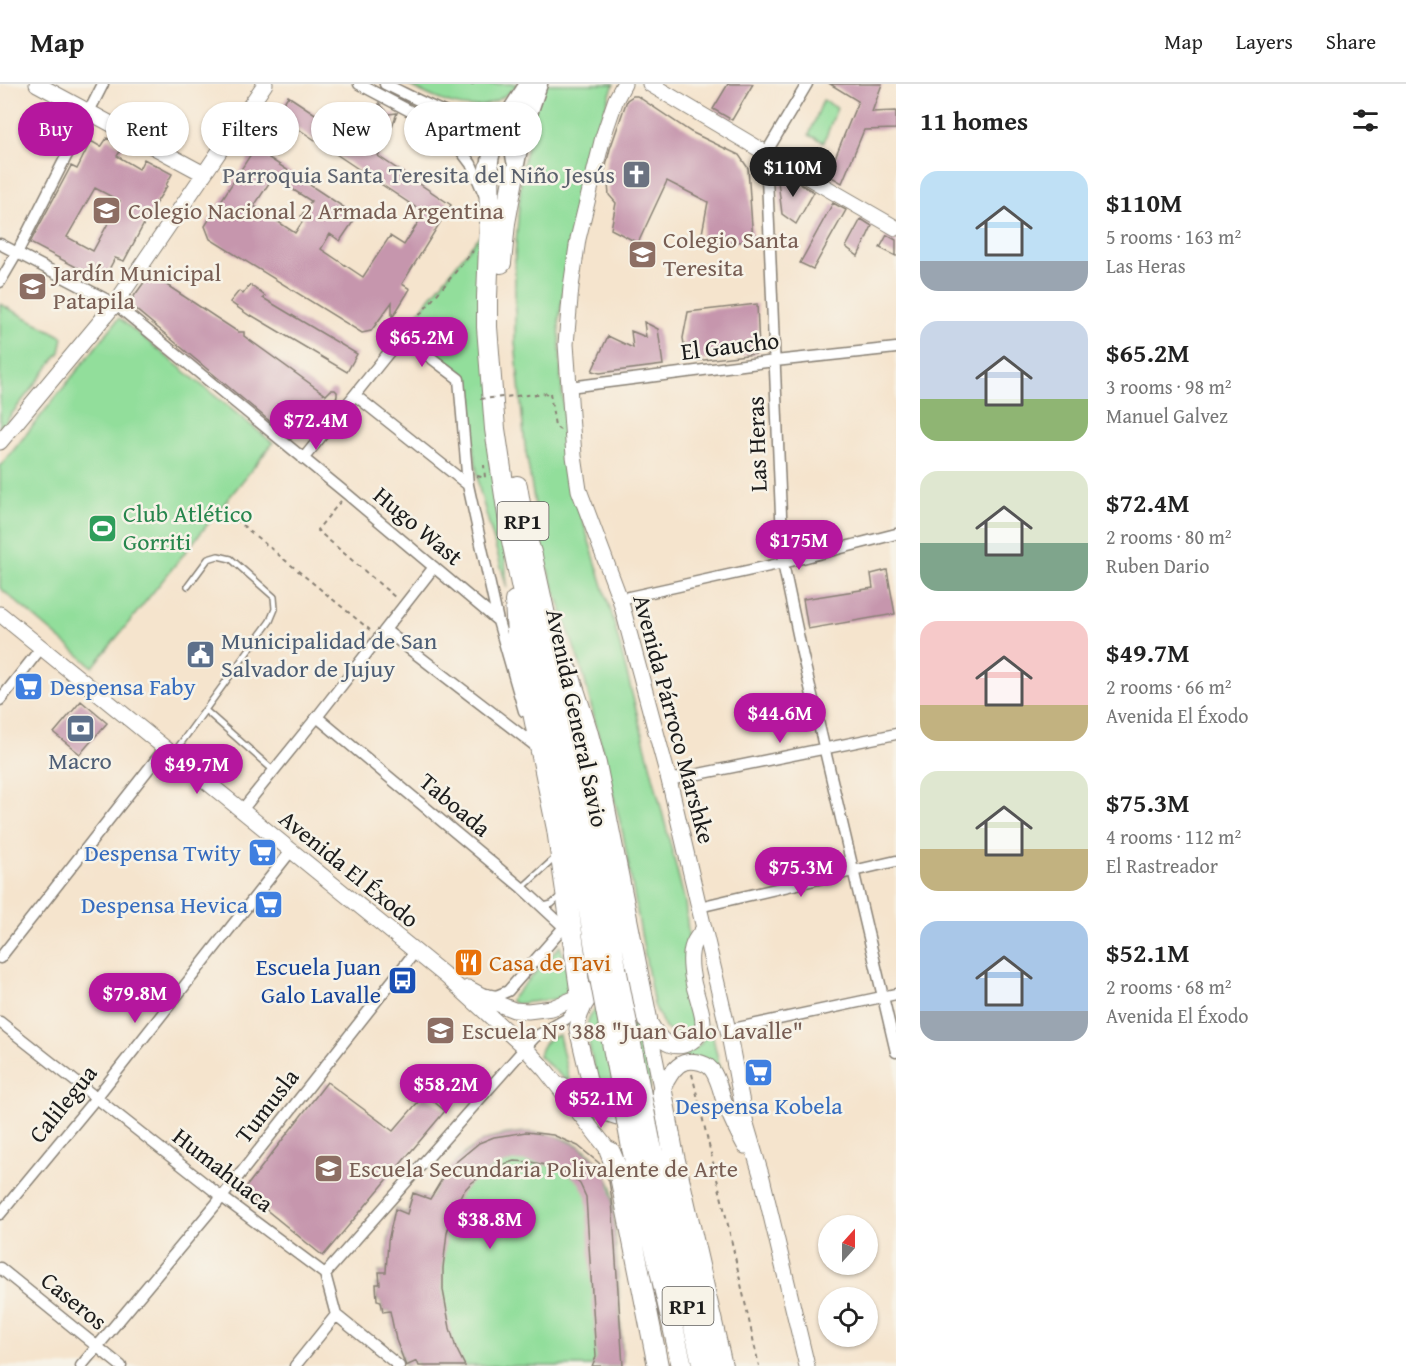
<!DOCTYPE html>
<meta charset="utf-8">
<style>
body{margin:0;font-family:"Gentium Book Plus",serif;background:#f2f2f2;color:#222;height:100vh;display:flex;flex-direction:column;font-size:22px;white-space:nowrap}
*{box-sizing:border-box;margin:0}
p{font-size:20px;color:#767676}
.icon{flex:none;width:33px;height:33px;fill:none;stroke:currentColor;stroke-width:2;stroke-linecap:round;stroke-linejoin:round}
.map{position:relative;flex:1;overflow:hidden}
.sheet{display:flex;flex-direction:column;background:#fff;width:510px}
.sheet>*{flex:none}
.hud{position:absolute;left:18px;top:18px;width:570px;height:54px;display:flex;gap:12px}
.needle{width:39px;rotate:21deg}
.fabs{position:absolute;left:818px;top:1131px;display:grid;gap:12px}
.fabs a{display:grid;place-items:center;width:60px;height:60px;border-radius:50%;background:#fff;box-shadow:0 2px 4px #0004;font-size:30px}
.price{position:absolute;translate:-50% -51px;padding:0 14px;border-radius:21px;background:#b5179e;color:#fff;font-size:20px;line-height:39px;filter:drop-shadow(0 2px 3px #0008)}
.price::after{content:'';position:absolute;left:50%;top:36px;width:18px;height:14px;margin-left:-9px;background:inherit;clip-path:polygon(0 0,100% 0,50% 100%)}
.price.selected{background:#222;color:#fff}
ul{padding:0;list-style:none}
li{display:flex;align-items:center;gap:18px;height:150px;padding:0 24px}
li span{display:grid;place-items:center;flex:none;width:168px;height:120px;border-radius:18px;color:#555}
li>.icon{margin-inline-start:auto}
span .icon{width:72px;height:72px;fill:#fffc;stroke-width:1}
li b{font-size:26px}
h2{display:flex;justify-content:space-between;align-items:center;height:72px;padding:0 24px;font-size:26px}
.pill{padding:0 21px;border-radius:27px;background:#fff;box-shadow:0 2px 4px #0004;font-size:21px;line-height:54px}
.pill.selected{background:#b5179e;color:#fff}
header{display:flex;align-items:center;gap:36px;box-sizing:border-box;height:84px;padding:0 30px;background:#fff;border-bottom:2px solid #e0e0e0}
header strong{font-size:28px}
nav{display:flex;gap:33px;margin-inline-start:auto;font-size:21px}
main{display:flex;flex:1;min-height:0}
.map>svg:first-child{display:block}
</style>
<header>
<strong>Map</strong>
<nav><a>Map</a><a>Layers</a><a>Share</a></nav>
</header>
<main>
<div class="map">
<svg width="896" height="1282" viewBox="0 0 896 1282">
<rect width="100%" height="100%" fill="#f7f3e8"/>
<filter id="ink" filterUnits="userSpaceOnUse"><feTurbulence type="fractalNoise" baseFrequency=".0167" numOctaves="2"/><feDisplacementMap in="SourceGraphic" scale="12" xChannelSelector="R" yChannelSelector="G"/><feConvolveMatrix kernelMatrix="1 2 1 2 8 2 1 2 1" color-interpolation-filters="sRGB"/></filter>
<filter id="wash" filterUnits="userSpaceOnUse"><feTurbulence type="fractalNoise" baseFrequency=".008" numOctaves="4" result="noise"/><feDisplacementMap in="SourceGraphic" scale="24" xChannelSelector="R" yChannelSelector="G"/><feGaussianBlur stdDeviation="1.35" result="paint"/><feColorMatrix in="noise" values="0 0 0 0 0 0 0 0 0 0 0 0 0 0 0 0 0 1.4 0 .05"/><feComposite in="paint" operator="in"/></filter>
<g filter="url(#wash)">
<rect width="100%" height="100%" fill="#f5e4cd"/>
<path fill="#92de9b" stroke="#577d5c" stroke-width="1.5" d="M406 0H518C481 39 446 20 406 0Z
M546 0H614L589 67 575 135 559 236 561 291 568 389 612 531 685 818 697 938 693 949 678 953 665 944 654 921 623 750 583 589 544 475 525 362 515 258V172L522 84 536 21Z
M823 16 837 24 824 58 809 51Z
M480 151 503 432 507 504 479 404 464 291 405 245Z
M0 220 63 253 60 268 0 345Z
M119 234 273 359 93 583 0 504V383Z
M560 862C565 876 572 895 566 909L555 915 515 920 511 917V915Z
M602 919 633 927 636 935 650 992V1003L646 1013 620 1026C614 1023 609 1021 605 1015 597 1003 585 950 588 937 590 929 596 924 602 919Z
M710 941 721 988 683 973 682 969C702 964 702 959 710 941Z
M559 951 570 1000 539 972C541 961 547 954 559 951Z
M526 1048C553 1049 580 1057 598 1078 604 1085 608 1095 612 1103L623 1279 622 1282H419L417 1277 405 1282 396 1256 390 1227 383 1228 381 1217 377 1216 376 1200H380L379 1188H386L388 1157 395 1125 407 1129 413 1109 430 1115C445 1089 464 1063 493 1053 504 1050 515 1049 526 1048Z"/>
<g id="blocks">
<path fill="#c696ad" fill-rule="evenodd" d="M728 0H753L732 36 713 25Z
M830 0H882L872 28 896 27V45L864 46 842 99 828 91 858 17Z
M288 12 362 61 367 53 383 63 378 72 451 121 402 200 410 205 392 234V218L371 247 362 249 210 155 205 142ZM291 40 424 129 404 161 390 152 363 193 321 165 330 150 340 157 357 132 269 74ZM273 93 311 117 301 132 305 134 295 149 254 122Z
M633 12H637L691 48 739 71 748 84 753 157 700 160 708 118 667 97 638 159 611 145 616 119 609 111 608 100 602 99 610 65 627 16Z
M379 19 389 30 397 29 391 45 375 38 379 31Z
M64 26 75 32 77 35 70 48 57 40Z
M107 54 123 63 117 72 139 85 144 75 172 90 166 101 167 102 152 125 124 177 115 174 103 197 30 159 71 82 77 85 91 57 101 63ZM95 104 120 117 93 167 67 153Z
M786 92 814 108 796 140 782 130 778 97Z
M833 119 846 126 813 185 800 179Z
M861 135 872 142 858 172 846 163Z
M887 151 896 156V172L880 164Z
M150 190 238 248H244V252L326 311 331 306H335L337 308V312L335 315H324L291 355 134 224 132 215Z
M250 201 265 212 263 214 357 270 347 288 251 231 250 232 230 218 239 207 243 210Z
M757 220 759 266 755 270 687 278 683 254 688 228Z
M644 238 658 245 663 281 600 289 592 287 608 252 633 264 631 247 646 253Z
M887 486 895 530 808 545 803 515 873 504 871 490Z
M81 617 107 639 80 670 54 649Z
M327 998 393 1047 425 1010 445 1027 323 1172 243 1107Z
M526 1048 553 1051 578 1062 599 1079 609 1097 612 1116 623 1282H592L596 1273 586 1113 580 1100 570 1091 559 1084 531 1078 514 1077 494 1083 470 1100 462 1109 456 1122 447 1148 443 1184V1206L450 1244 456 1264 465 1282H419L417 1277 406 1282 396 1256 390 1227 383 1228 381 1217 377 1216 376 1200H380L379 1188H386L388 1157 395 1125 407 1130 413 1109 430 1115 447 1087 456 1078 479 1059 494 1053Z"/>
</g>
</g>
<g filter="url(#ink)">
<use href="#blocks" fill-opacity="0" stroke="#888074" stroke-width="1.5"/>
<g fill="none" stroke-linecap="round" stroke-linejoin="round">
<defs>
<path id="lane" d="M205 626 274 687
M173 670 270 537 275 525 274 513 231 475 218 472 208 475 188 502
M522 804 555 774
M544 822 552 820 561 811"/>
<path id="street" d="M359 0 425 35 450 52 471 80 484 110
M385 0C408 11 430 23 454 32 468 38 485 40 497 49 507 57 511 65 512 77
M807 0 766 69 783 479 802 569 896 968
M0 160 115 220 347 410 498 537
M0 198 17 169 103 0
M569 303 775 277 896 264
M356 312 468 401
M303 375 402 252 459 295 468 401 498 537 524 627
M620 515 783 479 896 450
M385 546 533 660
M0 616 41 564
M317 633 522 804 564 843
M669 696 896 650
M242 726 317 633 434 483
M699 823 896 777
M0 874 165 664
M486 910 496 912 508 907 564 843 568 841
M0 938 222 1113 325 1190 336 1231 399 1282
M728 946 896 910
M0 1130 96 1014 291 767
M0 1184 121 1282
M325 1190 525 964 535 953 566 935 583 915
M81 1282 222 1113 415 868
M295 1282 336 1231"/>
<path id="secondary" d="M37 0 204 90
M624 0 616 15 603 53 578 155 571 203 566 260 574 372 579 406 620 515 669 696 728 946 746 1040 762 1094 807 1282
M650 0 766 69 896 144
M0 358 115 220 204 90 265 0
M0 530 447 893 525 964 546 987 610 1068
M468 904 496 919 514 926 528 927 552 924 600 904 615 902 623 904 637 919 647 935 662 1008
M650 939C654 946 658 953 665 958 680 968 701 957 703 939 703 930 699 920 697 912 692 898 688 874 693 861 695 855 700 850 703 845
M563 1001C584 1015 608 1037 635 1035
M656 1017C663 1006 668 990 678 982 687 974 705 977 712 986 719 996 721 1009 725 1020 731 1035 738 1049 745 1062
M596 1025 577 945C579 930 585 917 596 906"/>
<path id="primary" d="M489 84C492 51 511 27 528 0
M514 90 522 50 539 0"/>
<path id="highway" d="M489 84 490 136 487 213V243L495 345 511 452 528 534 561 669 573 727 599 889
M501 179 505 139 514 90
M517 402 525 449 532 472 587 722 616 884
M515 517 517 551 557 745 581 912
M568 587 587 646 596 680 647 935
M662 1008 673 1068 722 1282
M650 1057 703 1282
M632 1064 682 1282
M610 1068 620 1092 658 1282"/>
</defs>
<use href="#lane" stroke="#888074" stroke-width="8"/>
<use href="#street" stroke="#888074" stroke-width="13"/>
<use href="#secondary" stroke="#888074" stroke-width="17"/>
<use href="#primary" stroke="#888074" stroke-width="19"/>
<use href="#highway" stroke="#888074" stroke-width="22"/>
<path stroke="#888074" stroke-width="2" stroke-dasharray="4.5 4.5" stroke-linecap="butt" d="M471 0H474
M408 245 473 167
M550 309 555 342 560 346
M477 392 485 394 484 381
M341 417 317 446 396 514
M235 435 370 546
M692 990 728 1141 759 1282"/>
<use href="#lane" stroke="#fff" stroke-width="5"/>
<use href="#street" stroke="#fff" stroke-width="10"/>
<use href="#secondary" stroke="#fff" stroke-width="15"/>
<use href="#primary" stroke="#fff" stroke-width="16"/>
<use href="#highway" stroke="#fff" stroke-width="20"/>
<defs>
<path id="highway-bridge" d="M616 884 650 1057
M599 889 632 1064"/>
</defs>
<use href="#highway-bridge" stroke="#888074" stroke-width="22" stroke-linecap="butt"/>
<path stroke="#888074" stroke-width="2" stroke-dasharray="4.5 4.5" stroke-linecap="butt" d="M480 315 550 309"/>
<use href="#highway-bridge" stroke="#fff" stroke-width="20"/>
</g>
</g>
<defs>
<symbol id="church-square" viewBox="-11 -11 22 22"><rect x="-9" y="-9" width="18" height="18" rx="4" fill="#6b7280" stroke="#f7f3e8"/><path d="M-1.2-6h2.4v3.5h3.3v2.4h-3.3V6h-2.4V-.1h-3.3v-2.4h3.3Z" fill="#fff"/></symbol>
<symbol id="school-square" viewBox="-11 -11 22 22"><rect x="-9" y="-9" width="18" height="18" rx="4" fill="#8d6e63" stroke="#f7f3e8"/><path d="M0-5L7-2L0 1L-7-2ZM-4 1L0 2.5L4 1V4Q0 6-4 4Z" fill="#fff"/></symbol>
<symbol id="stadium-square" viewBox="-11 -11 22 22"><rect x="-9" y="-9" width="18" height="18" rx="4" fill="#2e9e5b" stroke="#f7f3e8"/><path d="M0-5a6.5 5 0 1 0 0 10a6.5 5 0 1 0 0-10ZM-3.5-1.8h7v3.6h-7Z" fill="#fff"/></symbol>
<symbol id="civic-square" viewBox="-11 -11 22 22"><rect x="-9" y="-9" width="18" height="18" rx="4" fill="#5c6f8a" stroke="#f7f3e8"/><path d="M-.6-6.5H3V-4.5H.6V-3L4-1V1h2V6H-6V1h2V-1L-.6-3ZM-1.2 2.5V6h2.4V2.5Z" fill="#fff"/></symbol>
<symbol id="supermarket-square" viewBox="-11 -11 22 22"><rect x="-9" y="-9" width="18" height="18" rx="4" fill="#3f7fe0" stroke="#f7f3e8"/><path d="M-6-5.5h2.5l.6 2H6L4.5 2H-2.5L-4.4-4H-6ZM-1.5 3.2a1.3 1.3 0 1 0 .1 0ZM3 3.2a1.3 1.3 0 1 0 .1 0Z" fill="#fff"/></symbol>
<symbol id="bank-square" viewBox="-11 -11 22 22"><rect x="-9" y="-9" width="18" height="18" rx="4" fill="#5c6f8a" stroke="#f7f3e8"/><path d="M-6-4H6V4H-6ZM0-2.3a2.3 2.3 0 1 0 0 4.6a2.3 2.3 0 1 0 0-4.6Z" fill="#fff"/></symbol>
<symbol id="restaurant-square" viewBox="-11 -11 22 22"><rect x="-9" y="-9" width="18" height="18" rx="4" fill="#e8710a" stroke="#f7f3e8"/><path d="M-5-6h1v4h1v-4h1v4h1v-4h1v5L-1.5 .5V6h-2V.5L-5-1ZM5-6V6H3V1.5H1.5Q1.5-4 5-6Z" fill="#fff"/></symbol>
<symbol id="bus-square" viewBox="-11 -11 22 22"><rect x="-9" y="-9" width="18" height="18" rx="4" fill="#1a4fb4" stroke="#f7f3e8"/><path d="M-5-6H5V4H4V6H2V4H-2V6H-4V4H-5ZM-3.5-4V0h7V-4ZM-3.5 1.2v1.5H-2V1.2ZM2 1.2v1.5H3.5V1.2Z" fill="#fff"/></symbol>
</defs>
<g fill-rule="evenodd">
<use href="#church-square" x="620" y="74" width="33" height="33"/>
<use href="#school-square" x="90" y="110" width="33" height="33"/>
<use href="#school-square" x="626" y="154" width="33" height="33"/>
<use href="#school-square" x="16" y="186" width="33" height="33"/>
<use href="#stadium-square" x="86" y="428" width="33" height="33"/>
<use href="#civic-square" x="184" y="554" width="33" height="33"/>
<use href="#supermarket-square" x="12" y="586" width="33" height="33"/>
<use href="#bank-square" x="64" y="628" width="33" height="33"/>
<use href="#supermarket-square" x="246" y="752" width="33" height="33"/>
<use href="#supermarket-square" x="252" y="804" width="33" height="33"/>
<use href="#restaurant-square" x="452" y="862" width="33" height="33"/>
<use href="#bus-square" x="386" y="880" width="33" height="33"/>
<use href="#school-square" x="424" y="930" width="33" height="33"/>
<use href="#supermarket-square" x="742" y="972" width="33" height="33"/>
<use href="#school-square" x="312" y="1068" width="33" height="33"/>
</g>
<g text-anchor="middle" stroke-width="5" stroke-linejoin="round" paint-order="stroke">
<g fill="#f7f3e8" stroke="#5e5c59" stroke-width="1.5">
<rect x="497.5" y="418" width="51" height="38" rx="4.5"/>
<rect x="662.5" y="1203" width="51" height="38" rx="4.5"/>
</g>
<g font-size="22" font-weight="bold" fill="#1c1c1c">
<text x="523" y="445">RP1</text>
<text x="688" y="1230">RP1</text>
</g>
<g font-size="24" fill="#5b616d" stroke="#f7f3e8" text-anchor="end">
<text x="615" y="99">Parroquia Santa Teresita del Niño Jesús</text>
</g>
<g font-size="24" fill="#785e54" stroke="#f7f3e8" text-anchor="start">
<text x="128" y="135">Colegio Nacional 2 Armada Argentina</text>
<text x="663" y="164">Colegio Santa<tspan x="663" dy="28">Teresita</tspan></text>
<text x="53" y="197">Jardín Municipal<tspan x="53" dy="28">Patapila</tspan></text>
<text x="462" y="955">Escuela N° 388 "Juan Galo Lavalle"</text>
<text x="349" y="1093">Escuela Secundaria Polivalente de Arte</text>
</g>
<g font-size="24" fill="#1c1c1c" stroke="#f7f3e8">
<text transform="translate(730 262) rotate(-7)" y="8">El Gaucho</text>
<text transform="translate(757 360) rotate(-92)" y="8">Las Heras</text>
<text transform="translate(418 442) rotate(40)" y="8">Hugo Wast</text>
<text transform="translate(577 634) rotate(78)" y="8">Avenida General Savio</text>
<text transform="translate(674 635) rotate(75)" y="8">Avenida Párroco Marshke</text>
<text transform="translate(455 721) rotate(40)" y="8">Taboada</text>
<text transform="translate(349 785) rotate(39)" y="8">Avenida El Éxodo</text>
<text transform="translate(63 1020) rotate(-51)" y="8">Calilegua</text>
<text transform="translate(267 1022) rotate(-52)" y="8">Tumusla</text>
<text transform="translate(223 1086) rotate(38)" y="8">Humahuaca</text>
<text transform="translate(74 1217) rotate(39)" y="8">Caseros</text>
</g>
<g font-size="24" fill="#27864d" stroke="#f7f3e8" text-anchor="start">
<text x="123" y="438">Club Atlético<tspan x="123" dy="28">Gorriti</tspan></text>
</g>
<g font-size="24" fill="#4e5e75" stroke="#f7f3e8" text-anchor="start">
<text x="221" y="565">Municipalidad de San<tspan x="221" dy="28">Salvador de Jujuy</tspan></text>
<text x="80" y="685" text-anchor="middle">Macro</text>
</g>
<g font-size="24" fill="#366cbe" stroke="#f7f3e8" text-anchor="end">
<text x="50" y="611" text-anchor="start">Despensa Faby</text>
<text x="241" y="777">Despensa Twity</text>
<text x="248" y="829">Despensa Hevica</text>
<text x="759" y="1030" text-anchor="middle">Despensa Kobela</text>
</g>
<g font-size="24" fill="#c56008" stroke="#f7f3e8" text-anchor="start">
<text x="489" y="887">Casa de Tavi</text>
</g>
<g font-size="24" fill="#164399" stroke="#f7f3e8" text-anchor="end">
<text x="381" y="891">Escuela Juan<tspan x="381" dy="28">Galo Lavalle</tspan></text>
</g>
</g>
</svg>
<div class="fabs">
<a><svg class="needle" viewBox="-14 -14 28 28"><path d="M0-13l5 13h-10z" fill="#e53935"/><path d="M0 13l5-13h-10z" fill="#767676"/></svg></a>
<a><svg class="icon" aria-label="locate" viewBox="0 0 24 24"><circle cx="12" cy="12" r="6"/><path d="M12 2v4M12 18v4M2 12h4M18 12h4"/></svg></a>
</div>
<b class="price selected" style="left:793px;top:114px">$110M</b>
<b class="price" style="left:422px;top:284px">$65.2M</b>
<b class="price" style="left:316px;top:367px">$72.4M</b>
<b class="price" style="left:799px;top:487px">$175M</b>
<b class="price" style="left:780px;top:660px">$44.6M</b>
<b class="price" style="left:197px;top:711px">$49.7M</b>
<b class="price" style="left:801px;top:814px">$75.3M</b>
<b class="price" style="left:135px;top:940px">$79.8M</b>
<b class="price" style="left:446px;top:1031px">$58.2M</b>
<b class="price" style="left:601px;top:1045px">$52.1M</b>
<b class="price" style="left:490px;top:1166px">$38.8M</b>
<div class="hud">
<a class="pill selected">Buy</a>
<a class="pill">Rent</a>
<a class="pill">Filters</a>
<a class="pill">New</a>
<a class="pill">Apartment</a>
</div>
</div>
<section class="sheet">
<h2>11 homes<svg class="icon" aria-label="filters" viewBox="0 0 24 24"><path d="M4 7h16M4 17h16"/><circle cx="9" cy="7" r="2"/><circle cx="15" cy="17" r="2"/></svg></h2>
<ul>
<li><span style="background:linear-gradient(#bfe0f5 75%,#9aa5b1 0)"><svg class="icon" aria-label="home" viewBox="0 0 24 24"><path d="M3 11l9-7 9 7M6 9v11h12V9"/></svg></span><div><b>$110M</b><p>5 rooms · 163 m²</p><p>Las Heras</p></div></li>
<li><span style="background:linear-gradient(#c9d6e8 65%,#8fb573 0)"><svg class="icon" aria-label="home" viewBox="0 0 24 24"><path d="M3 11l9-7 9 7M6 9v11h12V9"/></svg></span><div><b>$65.2M</b><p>3 rooms · 98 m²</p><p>Manuel Galvez</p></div></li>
<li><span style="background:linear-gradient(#dfe7d0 60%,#7fa58c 0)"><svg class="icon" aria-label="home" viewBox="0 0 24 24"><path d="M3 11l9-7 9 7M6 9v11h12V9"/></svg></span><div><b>$72.4M</b><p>2 rooms · 80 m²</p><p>Ruben Dario</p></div></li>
<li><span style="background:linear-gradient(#f6c9c9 70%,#c2b280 0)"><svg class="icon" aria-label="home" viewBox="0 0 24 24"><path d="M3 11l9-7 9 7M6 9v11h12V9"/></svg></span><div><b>$49.7M</b><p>2 rooms · 66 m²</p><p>Avenida El Éxodo</p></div></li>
<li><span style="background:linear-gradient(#dfe7d0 65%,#c2b280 0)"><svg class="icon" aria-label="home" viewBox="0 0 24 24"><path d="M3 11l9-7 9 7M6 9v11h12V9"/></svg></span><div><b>$75.3M</b><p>4 rooms · 112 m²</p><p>El Rastreador</p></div></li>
<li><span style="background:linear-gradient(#a9c7e8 75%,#9aa5b1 0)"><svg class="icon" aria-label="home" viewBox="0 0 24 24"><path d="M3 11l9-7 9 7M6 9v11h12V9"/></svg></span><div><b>$52.1M</b><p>2 rooms · 68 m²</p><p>Avenida El Éxodo</p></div></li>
</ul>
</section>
</main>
